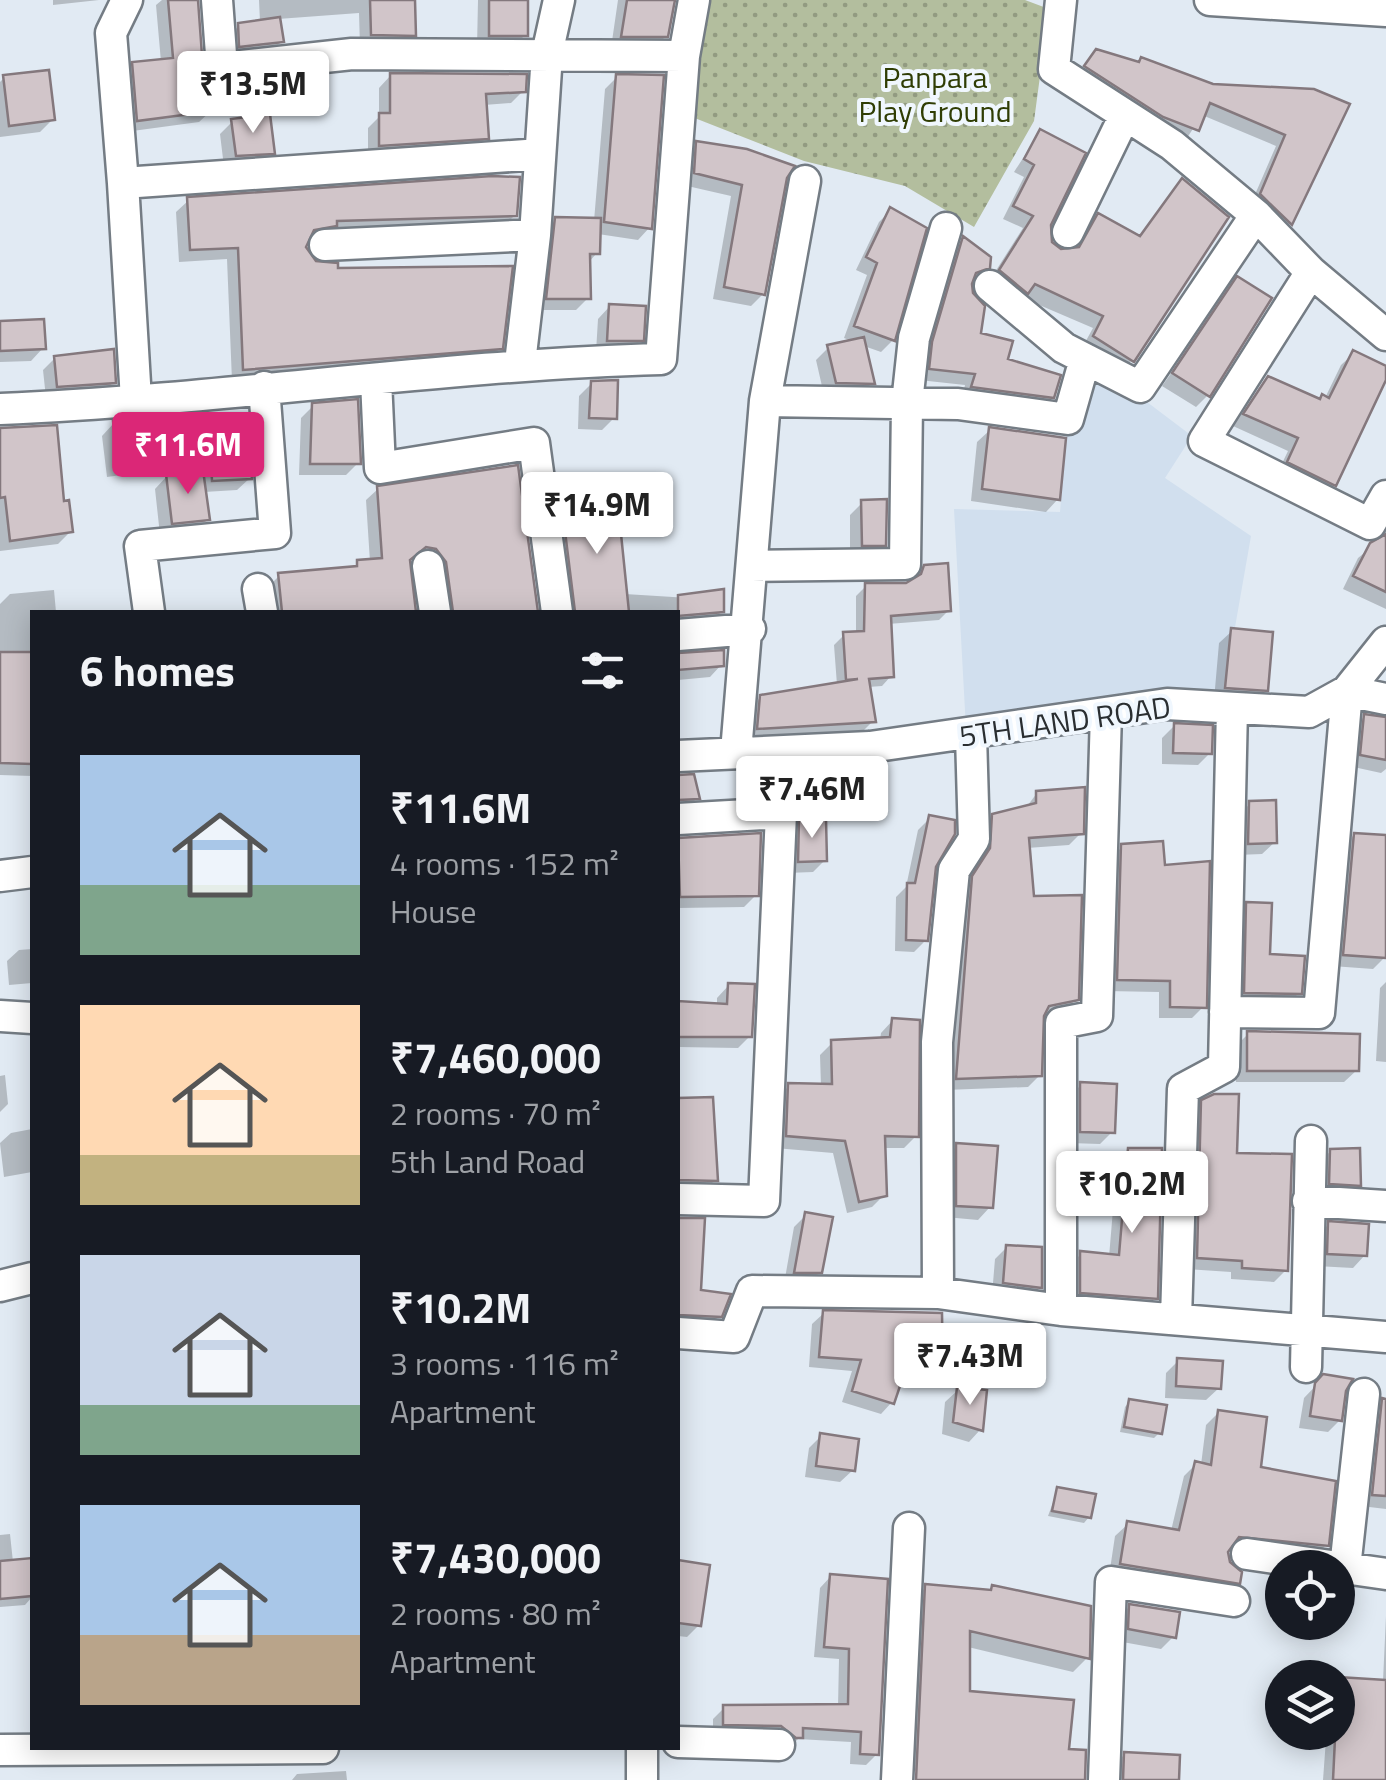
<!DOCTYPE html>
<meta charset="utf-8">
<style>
body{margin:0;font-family:"Titillium Web",sans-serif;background:#20242c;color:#f1f3f6;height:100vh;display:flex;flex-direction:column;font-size:38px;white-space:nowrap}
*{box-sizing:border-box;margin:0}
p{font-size:32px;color:#9ea1a6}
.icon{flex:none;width:55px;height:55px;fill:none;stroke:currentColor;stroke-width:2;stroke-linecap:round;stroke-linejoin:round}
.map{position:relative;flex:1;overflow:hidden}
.side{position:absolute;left:30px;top:610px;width:650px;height:1140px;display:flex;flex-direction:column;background:#171b24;border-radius:0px;box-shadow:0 5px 25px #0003}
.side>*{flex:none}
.buttons{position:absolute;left:1265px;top:1550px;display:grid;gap:20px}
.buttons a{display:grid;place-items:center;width:90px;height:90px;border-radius:50%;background:#171b24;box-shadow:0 5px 25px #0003;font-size:50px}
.price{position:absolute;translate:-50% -85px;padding:0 22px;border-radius:10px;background:#fff;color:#222;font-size:32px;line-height:65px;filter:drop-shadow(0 2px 5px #0008)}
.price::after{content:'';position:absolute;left:50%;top:60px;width:30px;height:22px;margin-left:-15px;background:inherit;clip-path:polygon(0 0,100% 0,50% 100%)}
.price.current{background:#db2777;color:#fff}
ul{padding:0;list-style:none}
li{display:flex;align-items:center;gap:30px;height:250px;padding:0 50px}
li span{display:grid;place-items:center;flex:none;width:280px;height:200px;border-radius:0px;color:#555}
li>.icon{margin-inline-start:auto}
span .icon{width:120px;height:120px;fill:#fffc;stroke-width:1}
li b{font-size:42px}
h2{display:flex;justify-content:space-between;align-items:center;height:120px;padding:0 50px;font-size:42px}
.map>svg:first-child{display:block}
</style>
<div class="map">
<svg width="1386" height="1780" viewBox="0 0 1386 1780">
<defs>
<pattern id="park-dots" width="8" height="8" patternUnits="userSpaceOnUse" patternTransform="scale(2.5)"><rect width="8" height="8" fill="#b3be9e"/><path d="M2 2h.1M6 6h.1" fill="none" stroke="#929b81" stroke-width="1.8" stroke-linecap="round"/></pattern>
</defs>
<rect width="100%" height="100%" fill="#e1eaf3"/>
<path fill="#d1dfee" d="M1093 376 1143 399 1192 436 1165 478 1251 536 1224 690 1163 694 966 729 954 509 1060 512 1066 438Z"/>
<path fill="url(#park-dots)" d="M706 0H1025L1049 9 1034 121 974 227 905 186 804 161 687 115Z"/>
<path fill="#0003" d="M53 0H99L53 5Z
M162 0H196L201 70 212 110 199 122 125 132 121 77 133 64 161 62 156 5Z
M259 0H413L414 35 402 47H360L359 13 278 19 281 42 269 54 228 58 226 38 239 26 260 22Z
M478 0H525V35L513 47H477Z
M618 0H673L666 36 654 48H611Z
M1097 52 1212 86 1346 105 1290 224 1279 234 1250 206 1276 146 1202 115 1185 141 1075 79Z
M391 75 523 91 511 103 484 105 486 138 474 150 368 157V128L379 117V88Z
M617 77 650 227 638 240 598 234 597 253 588 263V298L576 310H535L544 232 556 219 594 221 605 89Z
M4 78 52 120 40 132 0 137V82Z
M232 122 272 153 260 165 224 167 220 134Z
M1040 132 1050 243 1058 251 1074 250 1099 216 1138 238 1182 181 1132 360 1120 372 1082 348 1093 328 988 283 1023 228 1003 219 1024 177 1014 172Z
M697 143 784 177 763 294 751 306 713 299 731 196 683 185 685 156Z
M189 200 515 215 503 227 322 237 306 240 304 245 314 263 500 348 488 360 232 381 227 259 179 262 176 212Z
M891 210 893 340 881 352 864 346 872 383 860 395H824L816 360 828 348 854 342 844 338 867 275 856 270 879 222Z
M964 239 988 267 972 280 970 292 978 334 1052 397 1041 408 962 398 965 385 919 380 922 355 953 250Z
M1230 291 1208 395 1196 407 1162 386Z
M610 306 641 340 629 352H596L598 319Z
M0 323 43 348 31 361 0 362Z
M1354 353 1386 369V375L1334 485 1322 497 1277 474 1288 451 1233 426 1268 378 1319 401 1325 398 1341 365Z
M55 358 114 382 101 394 46 398 43 370Z
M592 383 614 418 602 430 578 429 579 396Z
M313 406 358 463 346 475H299L301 418Z
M114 423 156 460 144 472 107 477 102 436Z
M0 428 62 504 70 532 58 544 0 551Z
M990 430 1058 499 1046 512 971 501 977 442Z
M211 440 250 478 237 490 204 492 207 520 195 532 160 535 155 489 167 476 199 473 198 452Z
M516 467 536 612H439L432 567 410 558 414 612H269L267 588 279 576 352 568 370 562 366 500 379 488Z
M862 503 884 544 872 557H850V515Z
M563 509 623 533 619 537 625 594 689 598 695 592H722V611L710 623 678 626V612H563L551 521Z
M1386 528V609L1343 589 1358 558 1380 540Z
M925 567 948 611 939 620 888 624 891 676 882 686 868 687 873 721 863 731 748 737 751 707 761 697 837 685 834 645 844 635 856 634V596L866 586 907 585Z
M54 590 56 612H32V776L0 775V604L10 594Z
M1232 631 1265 690 1253 702 1214 700 1219 643Z
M722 653V664L710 677 678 680V654Z
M1365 716 1386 717V769L1381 773 1349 766 1353 728Z
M1174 726 1210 753 1198 765 1162 764V738Z
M678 776H692L697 798 685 810 678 811Z
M1037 793 1081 833 1069 845 1027 848 1032 898 1076 999 1064 1012 1041 1015 1040 1075 1028 1087 945 1090 961 891 979 863 981 829 993 816 1025 809Z
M1250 804 1275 842 1262 854 1237 855V816Z
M930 818 933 866 926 940 914 952 895 951 896 897 906 887 918 830Z
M801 822 825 860 813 872 787 873 788 834Z
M1354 835 1386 837 1385 957 1373 969 1332 966 1342 847Z
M759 836 756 895 744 907 678 908V838Z
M1122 847 1162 868 1204 1006 1192 1018H1159V992L1106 991 1110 859Z
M1247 905 1267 957 1299 993 1291 1001H1237L1239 913Z
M32 949V983L9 985 7 961 19 950Z
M1386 982V1062L1376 1061 1380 988Z
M729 985 750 1036 738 1048 678 1047V1004L717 1006V998Z
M893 1020 916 1136 904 1148H883L884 1195 872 1207 847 1213 833 1153 775 1148 777 1098 789 1086H821L820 1055 832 1043 880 1040 881 1033Z
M1248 1034 1357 1070 1344 1082H1236V1046Z
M5 1075 8 1104 0 1112V1076Z
M1081 1085 1112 1132 1100 1144 1069 1143V1097Z
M711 1099 715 1180 703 1192 678 1193V1101Z
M1203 1102 1235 1155 1286 1270 1274 1282 1231 1279V1272L1186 1269 1190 1115Z
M32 1129V1172L4 1177 0 1143 11 1133Z
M957 1146 990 1207 978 1220 945 1217V1158Z
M1129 1150 1155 1298 1143 1310 1069 1304V1266L1081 1254 1109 1257 1117 1162Z
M1331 1151 1358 1185 1346 1197 1318 1195V1163Z
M806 1215 820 1272 808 1284H784L794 1227Z
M678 1219 702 1221 698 1292 719 1316 707 1328 678 1327Z
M1329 1224 1365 1255 1353 1268 1316 1266 1317 1236Z
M1007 1247 1040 1287 1028 1300 992 1295 995 1259Z
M824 1313 940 1373 929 1384 898 1385 892 1402 881 1414 842 1402 852 1371 809 1367 812 1324Z
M1178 1361 1219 1388 1206 1400 1165 1398 1166 1373Z
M1324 1377 1343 1390 1340 1420 1328 1432 1299 1428 1304 1398Z
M958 1390 980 1430 969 1442 942 1434 945 1402Z
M1130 1401 1159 1433 1154 1438 1120 1432 1125 1407Z
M1218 1413 1258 1469 1326 1545 1314 1557 1229 1548 1226 1552 1238 1583 1226 1595 1109 1576 1115 1536 1128 1524 1171 1531 1184 1476 1196 1464 1201 1465 1206 1425Z
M821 1436 853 1470 840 1482 805 1477 809 1448Z
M1379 1440 1386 1441V1509L1361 1506 1367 1452Z
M1058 1489 1089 1517 1084 1523 1048 1516Z
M10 1534 13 1562 32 1560V1597L25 1605 0 1607V1535Z
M678 1563 707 1567 699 1625 687 1637 678 1636Z
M831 1576 877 1754 866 1765 850 1764 851 1742 798 1739 789 1748 713 1735V1719L724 1708 838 1707 839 1659 814 1657 820 1588Z
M926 1587 988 1592 993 1588 1087 1658 1073 1672 968 1647V1693L1066 1751 1084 1780H1000V1775L904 1770 912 1601Z
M1130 1606 1173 1637 1161 1649 1117 1641 1118 1618Z
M1386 1616V1780H1323L1326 1739 1305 1737 1306 1732H1338V1679L1383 1681Z
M1125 1754 1176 1780H1111L1112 1767Z
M346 1771 347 1780H292L297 1774Z"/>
<path fill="#d1c5c9" stroke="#84787d" stroke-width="2.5" d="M168 0H198L203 69 211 83 214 111 137 121 132 62 173 58Z
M370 0H415L416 36 371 35Z
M489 0H528V36H489Z
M627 0H675L668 37H621Z
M280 17 284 42 239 47 238 23Z
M1096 49 1139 62 1141 57 1213 84 1314 89 1350 104 1292 225 1260 194 1285 135 1210 103 1199 131 1163 117 1084 66Z
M49 70 55 120 9 126 3 75Z
M390 73 527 74 526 92 486 94 489 139 379 146V113H390Z
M616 74 664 75 652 229 604 222Z
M270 114 275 154 236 156 231 119Z
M1040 129 1086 153 1051 225 1052 242 1061 249 1079 247 1098 213 1140 236 1182 178 1229 217 1134 362 1093 336 1103 316 1035 284 1028 294 999 270 1033 216 1013 206 1034 165 1024 159Z
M696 141 747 149 795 166 787 178 765 295 724 287 742 185 694 173Z
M492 176 520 177 517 216 337 221V226L314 230 306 247 316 261 338 263V268L513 266 503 349 243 370 238 248 190 250 187 197Z
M890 207 927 228 895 341 854 326 877 263 866 257Z
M555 217 601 218 600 254H590L591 299H546Z
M963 236 991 257 990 268 976 273 972 284 973 293 985 306 981 333 1013 341 1008 359 1061 375 1054 398 971 387 975 374 929 369 932 342Z
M1237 276 1272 298 1210 397 1172 373Z
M609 304 646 306 644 341H607Z
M44 319 46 349 0 351V321Z
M864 337 875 384 836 383 827 345Z
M114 349 116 383 57 387 54 356Z
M1353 350 1386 366V380L1336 486 1287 462 1298 438 1243 414 1268 376 1320 399 1322 394 1329 398Z
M618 380 617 419 589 418 591 381Z
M358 399 361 464H310L312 403Z
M153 418 159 461 118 467 113 421Z
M57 425 64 501 69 500 73 532 10 541 5 497 0 498V428Z
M989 427 1066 438 1060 500 982 489Z
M249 436 252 479 212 481 210 438Z
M518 465 538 612H453L446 562 436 549 426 547 410 560 416 612H282L278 573 357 566V560L382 558 377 486Z
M203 470 210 520 172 524 166 474Z
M887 499 886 546H862L861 500Z
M623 501 626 534H621L629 612H575L562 507Z
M1386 534V592L1353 576 1370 543Z
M948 563 951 611 891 616 894 677 869 679 876 722 757 729 760 695 858 679 846 680 843 632 864 631 865 583H906L921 574 924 565Z
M724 589V612L678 616V595Z
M1231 628 1273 632 1268 691 1225 688Z
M724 650V666L678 670V653Z
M0 652H32V764L0 763Z
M1364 714 1386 717V760L1360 755Z
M1174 723 1213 725 1212 754 1173 753Z
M694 774 700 799 678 800V775Z
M1085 787 1084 834 1029 838 1034 896 1082 895 1079 1000 1049 1006 1044 1016 1042 1076 956 1079 972 876 990 848 992 814 1036 803V791Z
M1276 800 1277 843 1248 844 1249 801Z
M929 815 955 820V834L936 867 928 941 906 940 907 883H915Z
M799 819H826L827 861 798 862Z
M761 833 759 896 680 897 678 838Z
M1354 833 1386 835V958L1343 955Z
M1163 841 1165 865 1210 861 1207 1008 1170 1007V981L1117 980 1121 844Z
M1246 902 1272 903 1270 954 1305 956 1302 994 1244 993Z
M728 983 755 984 752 1037H678V1001L727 1004Z
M892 1018 920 1020 919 1137 885 1136 887 1196 859 1202 845 1141 786 1136 788 1083 832 1084 831 1040 890 1037Z
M1247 1031 1360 1034 1359 1071H1247Z
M1080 1082 1117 1084 1115 1133 1080 1132Z
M1214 1094H1239L1237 1153 1292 1154 1288 1271 1242 1268V1261L1197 1258 1201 1100Z
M713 1097 718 1181 678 1180V1098Z
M956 1143 998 1146 993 1208 956 1206Z
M1128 1148H1162L1158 1299 1080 1293V1251L1119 1255Z
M1360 1148 1361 1186 1329 1184 1330 1149Z
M805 1212 833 1217 822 1273H794Z
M678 1218H705L701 1290 731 1294 722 1317 678 1315Z
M1328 1221 1369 1224 1367 1256 1327 1254Z
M1006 1245 1042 1247V1288L1003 1283Z
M823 1310 942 1313 943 1374H904L894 1404 852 1391 861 1360 819 1357Z
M1177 1358 1223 1361 1221 1389 1176 1386Z
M1323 1374 1353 1379 1346 1391 1342 1421 1310 1416 1315 1383Z
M957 1387 987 1390 983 1431 953 1422Z
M1382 1398 1386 1399V1496L1372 1495Z
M1129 1399 1167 1405 1162 1434 1124 1427Z
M1218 1410 1267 1417 1261 1467 1336 1481 1329 1546 1239 1537 1228 1552 1230 1562 1242 1572 1240 1584 1120 1564 1127 1521 1179 1530 1195 1461 1211 1465Z
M820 1433 859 1439 855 1471 816 1466Z
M1057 1487 1096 1494 1091 1518 1052 1511Z
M32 1558V1596L0 1599V1561Z
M678 1560 710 1565 701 1626 678 1623Z
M830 1574 888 1579 879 1755 860 1754 861 1732 803 1728V1738H796L781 1726 723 1725V1705L848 1704 849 1649 824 1647Z
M925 1584 991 1590 992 1585 1091 1606 1090 1659 970 1631V1691L1074 1700 1069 1749 1086 1750 1085 1780H916Z
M1129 1604 1180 1612 1176 1638 1128 1629Z
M1338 1677 1386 1680V1780H1333Z
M1124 1752 1180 1755 1179 1780H1123Z"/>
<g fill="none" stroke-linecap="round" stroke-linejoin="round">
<defs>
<path id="minor" d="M127 0 111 33 123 183 540 154
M217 0 222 68 352 54 684 56
M1061 0 1054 69 1172 145 1256 215 1311 272 1386 335
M1210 0 1386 11
M123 183 136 400
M1068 232 1125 115
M325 245 535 235
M1311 272 1204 441 1370 524 1386 496
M990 286 1064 348 1140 387 1256 215
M520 363 535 235 547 54 559 0
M376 380 380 468 534 443 557 612
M765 401 958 404 1068 419 1085 359
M0 409C221 400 439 365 661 359L684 56 694 0
M428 566 435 612
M752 566 905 564 907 403 914 338 946 228
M258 589 262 612
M149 612 140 546 275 533 264 387
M678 635 750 629
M736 752 765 401 805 181
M678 756 870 747 1167 704 1309 712 1347 691 1386 699
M678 819 781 813 764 1201 678 1199
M0 876 32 872
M1225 1012 1319 1013 1347 691 1386 642
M0 1016 32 1018
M1308 1201 1386 1206
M0 1286 32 1278
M938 1293 937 1042 954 870 974 839 971 735
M1061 1310V1023L1097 1016 1106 713
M1176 1319 1183 1089 1224 1067 1232 708
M678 1333 734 1337 752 1291 938 1293 1061 1310 1386 1337
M1306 1367 1311 1141
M1247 1554 1386 1574
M1345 1568 1364 1394
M678 1742 779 1745
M642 1748V1780
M0 1750 323 1748
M897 1780 909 1528
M1104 1780 1111 1582 1234 1601"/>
</defs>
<use href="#minor" stroke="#747c84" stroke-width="35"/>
<use href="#minor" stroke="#fff" stroke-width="30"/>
</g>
<g text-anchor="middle" stroke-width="8" stroke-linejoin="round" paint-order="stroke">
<g font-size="30" fill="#2f3d04" stroke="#f0f7fe">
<text x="935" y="88">Panpara<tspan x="935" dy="34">Play Ground</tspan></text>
</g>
<g font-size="30" fill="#2a2e31" stroke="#f0f7fe">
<text transform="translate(1065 722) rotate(-8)" y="10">5TH LAND ROAD</text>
</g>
</g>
</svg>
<div class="buttons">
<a><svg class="icon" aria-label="locate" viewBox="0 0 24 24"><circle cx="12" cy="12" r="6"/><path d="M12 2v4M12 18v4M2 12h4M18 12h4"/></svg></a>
<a><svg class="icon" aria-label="layers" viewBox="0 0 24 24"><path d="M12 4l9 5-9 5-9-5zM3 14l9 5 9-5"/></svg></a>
</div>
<b class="price" style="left:253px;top:136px">₹13.5M</b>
<b class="price current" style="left:188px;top:497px">₹11.6M</b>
<b class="price" style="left:597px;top:557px">₹14.9M</b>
<b class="price" style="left:812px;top:841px">₹7.46M</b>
<b class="price" style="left:1132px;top:1236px">₹10.2M</b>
<b class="price" style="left:970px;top:1408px">₹7.43M</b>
<section class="side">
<h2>6 homes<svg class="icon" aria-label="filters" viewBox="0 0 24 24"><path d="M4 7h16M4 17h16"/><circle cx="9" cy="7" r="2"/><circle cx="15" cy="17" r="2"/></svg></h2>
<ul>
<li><span style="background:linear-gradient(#a9c7e8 65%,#7fa58c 0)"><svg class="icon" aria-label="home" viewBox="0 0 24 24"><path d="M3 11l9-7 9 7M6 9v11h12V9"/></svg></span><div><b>₹11.6M</b><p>4 rooms · 152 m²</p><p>House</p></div></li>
<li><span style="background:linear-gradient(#ffd9b3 75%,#c2b280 0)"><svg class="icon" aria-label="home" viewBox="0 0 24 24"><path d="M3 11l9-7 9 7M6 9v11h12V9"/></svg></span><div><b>₹7,460,000</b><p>2 rooms · 70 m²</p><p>5th Land Road</p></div></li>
<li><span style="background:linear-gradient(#c9d6e8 75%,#7fa58c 0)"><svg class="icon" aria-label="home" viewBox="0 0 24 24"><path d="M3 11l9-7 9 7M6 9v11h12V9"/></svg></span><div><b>₹10.2M</b><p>3 rooms · 116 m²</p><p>Apartment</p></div></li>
<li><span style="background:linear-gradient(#a9c7e8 65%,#b9a48a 0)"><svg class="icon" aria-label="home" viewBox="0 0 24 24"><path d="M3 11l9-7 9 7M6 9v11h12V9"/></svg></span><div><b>₹7,430,000</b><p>2 rooms · 80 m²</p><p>Apartment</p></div></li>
</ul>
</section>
</div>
